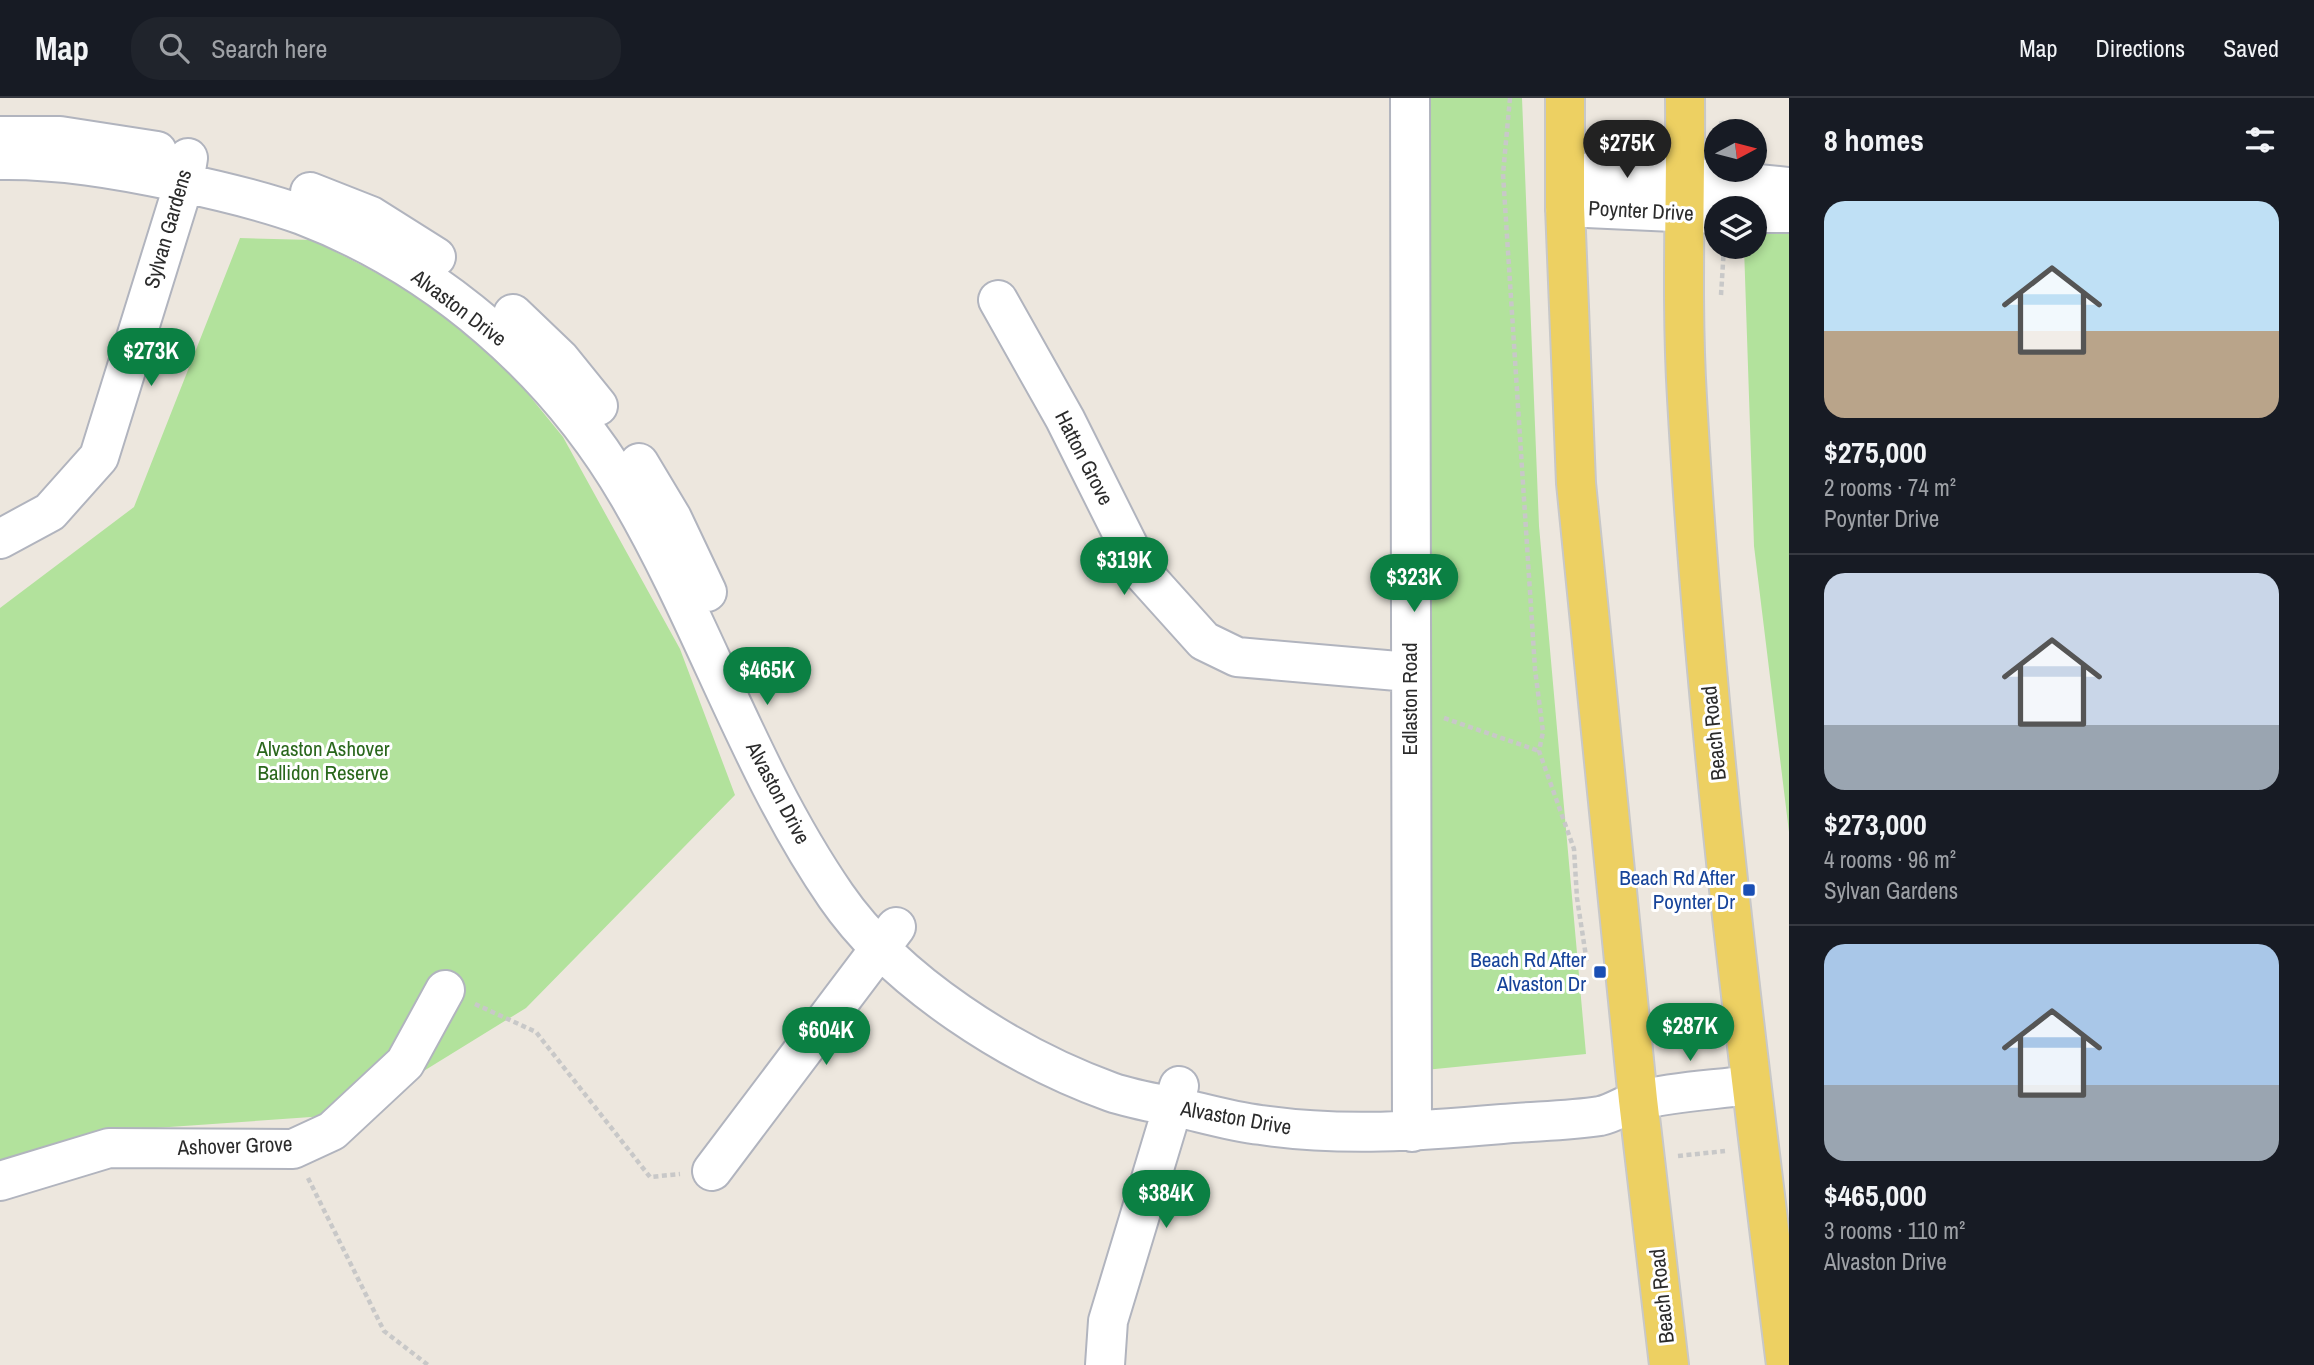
<!DOCTYPE html>
<meta charset="utf-8">
<style>
body{margin:0;font-family:"Archivo Narrow",sans-serif;background:#20242c;color:#f1f3f6;height:100vh;display:flex;flex-direction:column;font-size:26px;white-space:nowrap}
*{box-sizing:border-box;margin:0}
p{font-size:23px;color:#9ea1a6}
.icon{flex:none;width:38px;height:38px;fill:none;stroke:currentColor;stroke-width:2;stroke-linecap:round;stroke-linejoin:round}
.map{position:relative;flex:1;overflow:hidden}
.side{display:flex;flex-direction:column;background:#171b24;width:525px}
.side>*{flex:none}
.needle{width:46px;rotate:83deg}
.controls{position:absolute;left:1704px;top:21px;display:grid;gap:14px}
.controls a{display:grid;place-items:center;width:63px;height:63px;border-radius:50%;background:#171b24;box-shadow:0 4px 10px #0003;font-size:35px}
.price{position:absolute;translate:-50% -60px;padding:0 16px;border-radius:24px;background:#0b8043;color:#fff;font-size:23px;line-height:46px;filter:drop-shadow(0 2px 4px #0008)}
.price::after{content:'';position:absolute;left:50%;top:42px;width:21px;height:16px;margin-left:-10px;background:inherit;clip-path:polygon(0 0,100% 0,50% 100%)}
.price.active{background:#222;color:#fff}
ul{padding:0;list-style:none}
li{display:grid;align-content:center;gap:14px;height:371px;padding:0 35px}
li+li{border-top:2px solid #363941}
li span{display:grid;place-items:center;height:217px;border-radius:21px;color:#555}
li>.icon{margin-inline-start:auto}
span .icon{width:126px;height:126px;fill:#fffc;stroke-width:1}
li b{font-size:30px}
h2{display:flex;justify-content:space-between;align-items:center;height:84px;padding:0 35px;font-size:30px}
header{display:flex;align-items:center;gap:42px;box-sizing:border-box;height:98px;padding:0 35px;background:#171b24;border-bottom:2px solid #363941}
header strong{font-size:33px}
nav{display:flex;gap:38px;margin-inline-start:auto;font-size:24px}
.search{width:490px;height:63px;background:#20242c;display:flex;align-items:center;gap:18px;box-sizing:border-box;padding:0 24px;border-radius:28px;color:#9ea1a6;font-size:26px}
main{display:flex;flex:1;min-height:0}
.map>svg:first-child{display:block}
</style>
<header>
<strong>Map</strong>
<div class="search"><svg class="icon" aria-label="search" viewBox="0 0 24 24"><circle cx="10" cy="10" r="6"/><path d="M15 15l6 6"/></svg>Search here</div>
<nav><a>Map</a><a>Directions</a><a>Saved</a></nav>
</header>
<main>
<div class="map">
<svg width="1789" height="1267" viewBox="0 0 1789 1267">
<rect width="100%" height="100%" fill="#ede7de"/>
<path fill="#b2e29c" d="M1421 0H1522L1539 428 1586 956 1425 972Z
M1755 127H1789V734L1754 448 1744 149H1755Z
M240 140 313 142 468 222 563 339 680 551 735 697 526 910 354 1016 155 1030 0 1065V510L134 409Z"/>
<g fill="none" stroke-linecap="round" stroke-linejoin="round">
<defs>
<path id="minor" d="M1410 0 1412 1034
M0 38H60L157 53
M0 62C58 61 117 71 174 83 217 92 261 102 302 117 438 169 556 272 629 398 705 528 751 675 836 798 896 885 1012 958 1111 994 1134 1002 1161 1006 1185 1011 1210 1017 1235 1024 1261 1027 1341 1039 1421 1033 1502 1026 1534 1023 1568 1023 1600 1018 1615 1015 1627 1005 1641 1002 1676 993 1715 992 1750 987
M1566 74 1686 79 1789 89
M310 94 371 118 436 159
M1565 109 1717 116
M1755 115H1789
M998 202 1065 321 1141 473 1204 543 1237 559 1409 574
M513 216 560 261 598 308
M639 365 672 420 707 494
M0 441 50 414 99 359 184 85 188 60
M712 1073 896 829
M0 1083 109 1050 293 1051 332 1033 405 965 445 892
M1105 1267 1108 1223 1179 988"/>
<path id="major" d="M1565 0V109L1576 385 1638 1002 1669 1267
M1685 0C1686 100 1681 201 1687 300 1705 624 1746 946 1786 1267"/>
</defs>
<use href="#minor" stroke="#b1b4be" stroke-width="42"/>
<use href="#major" stroke="#c8c8c8" stroke-width="42"/>
<path stroke="#c8c8c8" stroke-width="4.5" stroke-dasharray="5 3.5" stroke-linecap="butt" d="M1510 0 1503 76 1535 571 1543 634 1539 653 1574 751 1577 800 1587 865
M1721 23 1725 33
M1721 197 1724 149
M1444 620 1539 653
M475 906 536 934 650 1079 680 1076
M1678 1058 1725 1053
M308 1080 384 1233 428 1267"/>
<use href="#minor" stroke="#fff" stroke-width="38"/>
<use href="#major" stroke="#edd062" stroke-width="38"/>
</g>
<g fill="#1a4fb4" stroke="#fff" stroke-width="2.5">
<rect x="1742" y="785" width="14" height="14" rx="3.5"/>
<rect x="1593" y="867" width="14" height="14" rx="3.5"/>
</g>
<g text-anchor="middle" stroke-width="6" stroke-linejoin="round" paint-order="stroke">
<g font-size="21" fill="#2b2b2b" stroke="#fff">
<text transform="translate(1641 113) rotate(3)" y="7">Poynter Drive</text>
<text transform="translate(168 131) rotate(-74)" y="7">Sylvan Gardens</text>
<text transform="translate(459 210) rotate(37)" y="7">Alvaston Drive</text>
<text transform="translate(1084 360) rotate(63)" y="7">Hatton Grove</text>
<text transform="translate(1410 601) rotate(-90)" y="7">Edlaston Road</text>
<text transform="translate(1714 635) rotate(-96)" y="7">Beach Road</text>
<text transform="translate(778 695) rotate(62)" y="7">Alvaston Drive</text>
<text transform="translate(1236 1020) rotate(10)" y="7">Alvaston Drive</text>
<text transform="translate(235 1048) rotate(-2)" y="7">Ashover Grove</text>
<text transform="translate(1662 1198) rotate(-96)" y="7">Beach Road</text>
</g>
<g font-size="21" fill="#2a671c" stroke="#fff">
<text x="323" y="658">Alvaston Ashover<tspan x="323" dy="24">Ballidon Reserve</tspan></text>
</g>
<g font-size="21" fill="#164399" stroke="#fff" text-anchor="end">
<text x="1735" y="787">Beach Rd After<tspan x="1735" dy="24">Poynter Dr</tspan></text>
<text x="1586" y="869">Beach Rd After<tspan x="1586" dy="24">Alvaston Dr</tspan></text>
</g>
</g>
</svg>
<div class="controls">
<a><svg class="needle" viewBox="-14 -14 28 28"><path d="M0-13l5 13h-10z" fill="#e53935"/><path d="M0 13l5-13h-10z" fill="#9ea1a6"/></svg></a>
<a><svg class="icon" aria-label="layers" viewBox="0 0 24 24"><path d="M12 4l9 5-9 5-9-5zM3 14l9 5 9-5"/></svg></a>
</div>
<b class="price active" style="left:1627px;top:82px">$275K</b>
<b class="price" style="left:151px;top:290px">$273K</b>
<b class="price" style="left:1124px;top:499px">$319K</b>
<b class="price" style="left:1414px;top:516px">$323K</b>
<b class="price" style="left:767px;top:609px">$465K</b>
<b class="price" style="left:1690px;top:965px">$287K</b>
<b class="price" style="left:826px;top:969px">$604K</b>
<b class="price" style="left:1166px;top:1132px">$384K</b>
</div>
<section class="side">
<h2>8 homes<svg class="icon" aria-label="filters" viewBox="0 0 24 24"><path d="M4 7h16M4 17h16"/><circle cx="9" cy="7" r="2"/><circle cx="15" cy="17" r="2"/></svg></h2>
<ul>
<li><span style="background:linear-gradient(#bfe0f5 60%,#b9a48a 0)"><svg class="icon" aria-label="home" viewBox="0 0 24 24"><path d="M3 11l9-7 9 7M6 9v11h12V9"/></svg></span><div><b>$275,000</b><p>2 rooms · 74 m²</p><p>Poynter Drive</p></div></li>
<li><span style="background:linear-gradient(#c9d6e8 70%,#9aa5b1 0)"><svg class="icon" aria-label="home" viewBox="0 0 24 24"><path d="M3 11l9-7 9 7M6 9v11h12V9"/></svg></span><div><b>$273,000</b><p>4 rooms · 96 m²</p><p>Sylvan Gardens</p></div></li>
<li><span style="background:linear-gradient(#a9c7e8 65%,#9aa5b1 0)"><svg class="icon" aria-label="home" viewBox="0 0 24 24"><path d="M3 11l9-7 9 7M6 9v11h12V9"/></svg></span><div><b>$465,000</b><p>3 rooms · 110 m²</p><p>Alvaston Drive</p></div></li>
</ul>
</section>
</main>
